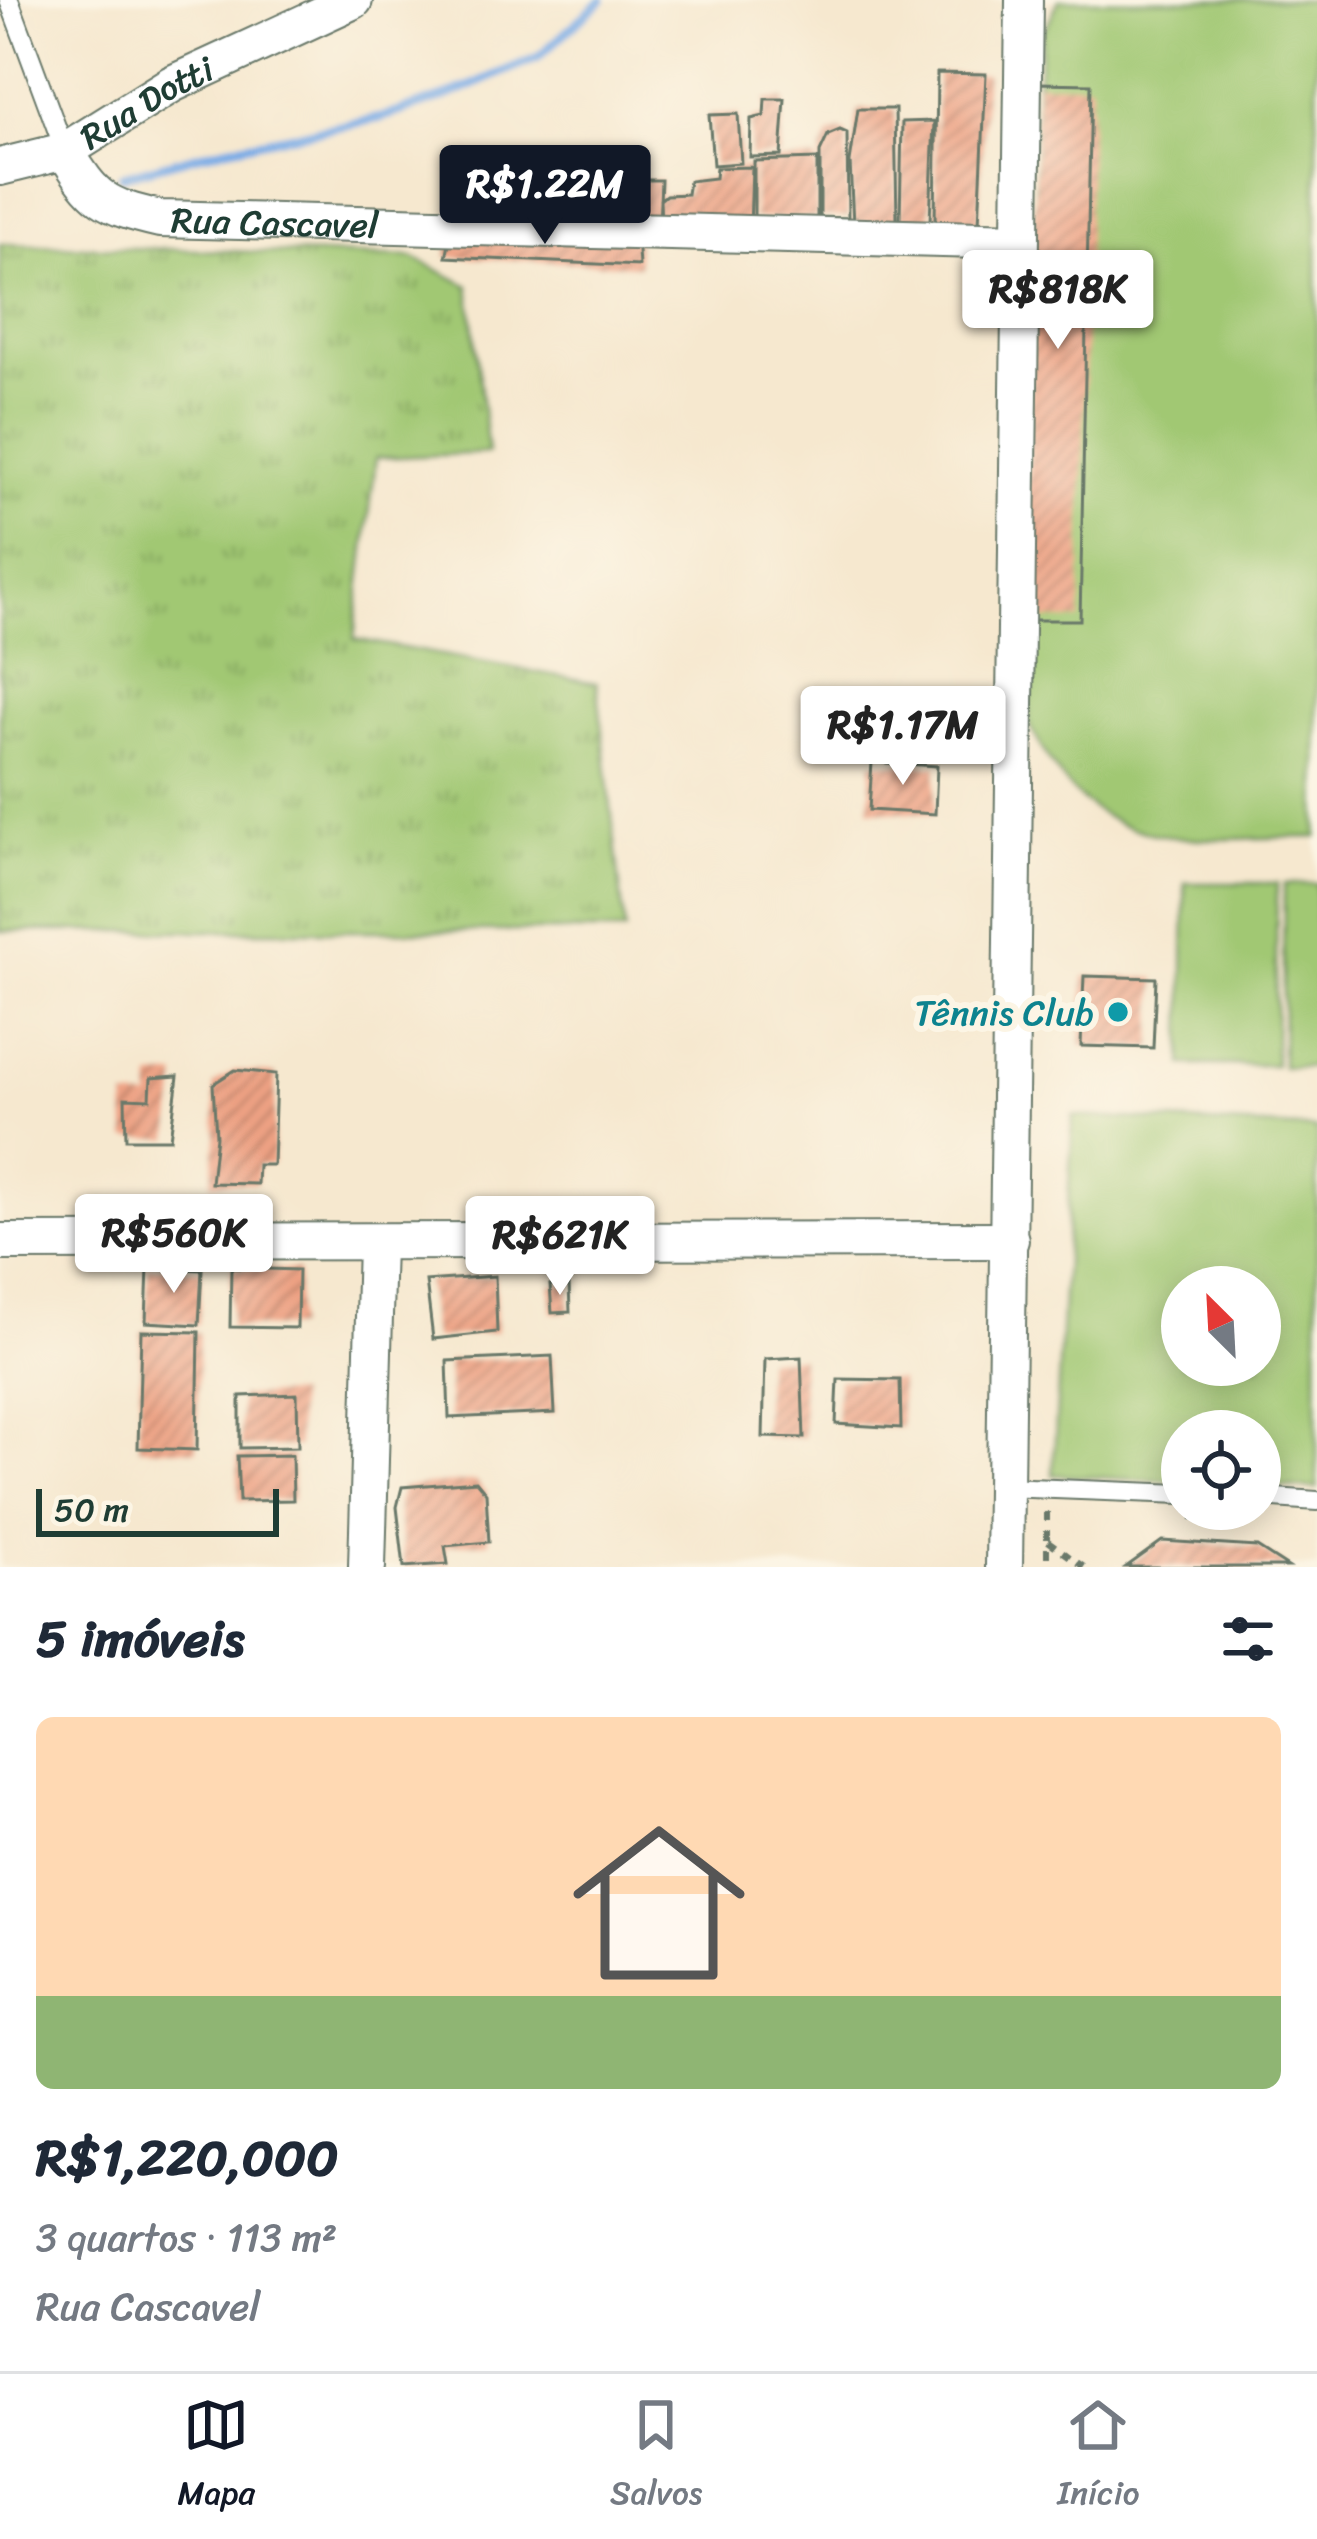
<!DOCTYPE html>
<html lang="pt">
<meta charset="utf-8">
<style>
body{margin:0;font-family:Sriracha,sans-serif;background:#f2f2f3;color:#1f2937;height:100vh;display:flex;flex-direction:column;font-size:45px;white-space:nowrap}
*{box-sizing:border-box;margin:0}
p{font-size:39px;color:#747a83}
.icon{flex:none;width:66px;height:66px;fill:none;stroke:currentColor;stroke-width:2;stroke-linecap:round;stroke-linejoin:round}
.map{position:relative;height:1567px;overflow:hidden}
.drawer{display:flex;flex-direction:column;background:#fff;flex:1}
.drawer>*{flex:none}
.needle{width:78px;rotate:336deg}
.controls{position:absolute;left:1161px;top:1266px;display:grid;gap:24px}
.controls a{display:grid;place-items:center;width:120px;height:120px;border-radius:50%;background:#fff;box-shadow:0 6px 30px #0003;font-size:60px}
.scale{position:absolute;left:36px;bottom:30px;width:243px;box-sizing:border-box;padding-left:12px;border:6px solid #1f3d34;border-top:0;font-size:33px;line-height:42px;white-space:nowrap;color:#1f3d34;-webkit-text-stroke:9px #fcf5e5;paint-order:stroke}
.price{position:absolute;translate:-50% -102px;padding:0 27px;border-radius:12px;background:#fff;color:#222;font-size:39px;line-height:78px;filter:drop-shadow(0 3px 6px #0008)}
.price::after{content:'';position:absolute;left:50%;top:72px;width:36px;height:27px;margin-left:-18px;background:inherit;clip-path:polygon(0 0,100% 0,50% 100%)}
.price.active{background:#111827;color:#fff}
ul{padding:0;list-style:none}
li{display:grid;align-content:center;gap:24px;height:636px;padding:0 36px}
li+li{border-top:3px solid #e0e1e3}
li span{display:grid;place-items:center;height:372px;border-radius:18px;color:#555}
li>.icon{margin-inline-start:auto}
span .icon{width:216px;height:216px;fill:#fffc;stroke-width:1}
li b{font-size:51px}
h2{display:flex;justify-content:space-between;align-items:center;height:144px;padding:0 36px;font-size:51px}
.dock{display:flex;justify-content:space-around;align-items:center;height:168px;border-top:3px solid #e0e1e3;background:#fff;font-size:33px;color:#747a83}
.dock a{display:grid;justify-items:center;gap:6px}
.dock .active{color:#111827}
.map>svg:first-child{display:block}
</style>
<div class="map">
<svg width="1317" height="1567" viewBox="0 0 1317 1567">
<defs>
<pattern id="grass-tufts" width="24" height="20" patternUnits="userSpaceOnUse" patternTransform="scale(3)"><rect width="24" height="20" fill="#a1c873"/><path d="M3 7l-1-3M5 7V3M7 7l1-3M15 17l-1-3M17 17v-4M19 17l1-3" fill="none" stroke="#83a45f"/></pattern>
<pattern id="building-hatch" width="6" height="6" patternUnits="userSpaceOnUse" patternTransform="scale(3)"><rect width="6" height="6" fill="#eda183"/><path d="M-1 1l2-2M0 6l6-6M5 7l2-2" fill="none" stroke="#bf846c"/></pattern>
</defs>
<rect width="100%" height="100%" fill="#fcf5e5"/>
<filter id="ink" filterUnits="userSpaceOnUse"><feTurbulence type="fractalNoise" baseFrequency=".00833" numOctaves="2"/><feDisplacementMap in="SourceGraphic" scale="24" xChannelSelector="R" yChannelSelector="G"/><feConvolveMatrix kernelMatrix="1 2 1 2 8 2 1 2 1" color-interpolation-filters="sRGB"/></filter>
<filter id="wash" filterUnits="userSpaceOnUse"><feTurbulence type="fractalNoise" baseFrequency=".004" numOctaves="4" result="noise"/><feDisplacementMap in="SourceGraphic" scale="48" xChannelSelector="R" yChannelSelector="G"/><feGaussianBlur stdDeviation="2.7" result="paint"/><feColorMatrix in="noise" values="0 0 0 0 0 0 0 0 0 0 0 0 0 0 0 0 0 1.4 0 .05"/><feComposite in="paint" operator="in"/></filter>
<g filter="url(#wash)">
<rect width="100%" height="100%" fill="#f6e8cf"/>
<path fill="url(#grass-tufts)" stroke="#608254" stroke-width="3" d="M0 244 412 257 469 286 488 453 376 458 354 639 597 683 625 931H0Z"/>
<path fill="#a1c873" stroke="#608254" stroke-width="3" fill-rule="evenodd" d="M1059 0H1317V837C1188 837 1092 864 1029 722L1037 83 1043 33Z
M1185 883H1277L1275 1065H1183Z
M1284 884H1317V1067H1282Z
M1073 1116 1317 1129V1489L1260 1486V1431H1182V1482L1053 1475ZM1182 1287H1260V1365H1182Z"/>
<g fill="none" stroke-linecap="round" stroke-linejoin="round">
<path stroke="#7aace6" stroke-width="9" d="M122 176 221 149 381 118 450 95 538 57 602 0"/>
</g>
<g id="blocks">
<path fill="url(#building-hatch)" d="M937 73 986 74 979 224H935Z
M1037 83 1091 84 1080 620H1026Z
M765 99H785L781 156 750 157 751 119 764 116Z
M858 109H895L897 221 853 224 850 162Z
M738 114 741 163 713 165 709 115Z
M934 121 930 221 900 220 902 122Z
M840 130 847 133 848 218 820 217V152L828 135Z
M817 159V218L754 219V161Z
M752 167 750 228 661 225 660 200 666 195 687 194 689 181 715 178 716 168Z
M606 180H661L659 225 602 221Z
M452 230 637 236 639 266 446 257Z
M872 762 937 766 935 814 869 810Z
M1084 976 1156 978 1153 1048 1081 1046Z
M235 1070 276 1074 273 1165H258L257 1184 211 1183 216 1136 213 1084Z
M178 1076 170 1139H126L125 1098 150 1099 151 1078Z
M148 1267 202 1270 199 1325 146 1322Z
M231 1268 298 1270 297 1328 230 1327Z
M495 1276 497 1332 433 1339 426 1281Z
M569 1284 570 1312 552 1313 550 1285Z
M141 1331 199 1332 197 1450 138 1448Z
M552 1356 555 1413 449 1418 447 1361Z
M801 1357 804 1438 763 1437 765 1359Z
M838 1379 900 1380 901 1428 836 1424Z
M297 1394 298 1447 240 1448V1396Z
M292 1455 293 1500 239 1501 237 1456Z
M476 1481 486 1493 489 1542 445 1546 448 1564 404 1567 397 1507 402 1487Z
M1162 1541 1257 1547 1288 1567H1126Z"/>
</g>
</g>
<g filter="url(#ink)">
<use href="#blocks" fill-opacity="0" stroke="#6a796a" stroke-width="3"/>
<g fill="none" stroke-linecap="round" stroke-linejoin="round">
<defs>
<path id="service" d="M9 0 65 151
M1004 1487 1182 1494
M1260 1497 1317 1501"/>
<g id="minor">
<path id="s1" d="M65 151C95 200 104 206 160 219L1020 241"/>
<path id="s2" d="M0 167 65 151 172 84 354 0"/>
<path d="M0 1242 1010 1240"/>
<path d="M367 1567 376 1244"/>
<path d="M1004 1567 1024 0"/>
</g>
</defs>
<use href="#service" stroke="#6a796a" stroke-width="22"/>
<use href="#minor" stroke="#6a796a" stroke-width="40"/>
<path stroke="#6a796a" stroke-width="6" stroke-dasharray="9 9" stroke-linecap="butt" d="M1047 1512V1567
M1190 1517 1248 1520
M1048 1541 1084 1567"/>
<use href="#service" stroke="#fff" stroke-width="18"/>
<use href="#minor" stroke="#fff" stroke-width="36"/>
</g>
</g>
<circle fill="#0f9aa8" stroke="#fcf5e5" stroke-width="4.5" cx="1118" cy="1012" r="12"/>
<g text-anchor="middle" stroke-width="12" stroke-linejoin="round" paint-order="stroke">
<g font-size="36" fill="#1f3d34" stroke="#fcf5e5">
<text dy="13" stroke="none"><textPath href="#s2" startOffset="162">Rua Dotti</textPath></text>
<text dy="13" stroke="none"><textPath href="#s1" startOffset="237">Rua Cascavel</textPath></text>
</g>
<g font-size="36" fill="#0d838f" stroke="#fcf5e5" text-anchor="end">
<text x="1094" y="1025">Tênnis Club</text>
</g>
</g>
</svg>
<div class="controls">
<a><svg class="needle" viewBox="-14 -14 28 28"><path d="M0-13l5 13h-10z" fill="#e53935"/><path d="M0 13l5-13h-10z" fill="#747a83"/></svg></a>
<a><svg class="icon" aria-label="locate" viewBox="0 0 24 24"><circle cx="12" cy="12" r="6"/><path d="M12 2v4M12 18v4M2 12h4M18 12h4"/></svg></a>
</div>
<div class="scale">50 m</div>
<b class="price active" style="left:545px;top:247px">R$1.22M</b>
<b class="price" style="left:1058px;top:352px">R$818K</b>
<b class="price" style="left:903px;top:788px">R$1.17M</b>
<b class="price" style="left:174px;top:1296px">R$560K</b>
<b class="price" style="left:560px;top:1298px">R$621K</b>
</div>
<section class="drawer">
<h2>5 imóveis<svg class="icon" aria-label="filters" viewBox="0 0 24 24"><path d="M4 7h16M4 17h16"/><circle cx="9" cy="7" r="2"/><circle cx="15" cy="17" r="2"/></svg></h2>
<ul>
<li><span style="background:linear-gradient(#ffd9b3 75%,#8fb573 0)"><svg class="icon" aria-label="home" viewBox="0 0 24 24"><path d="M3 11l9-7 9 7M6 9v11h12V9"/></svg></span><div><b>R$1,220,000</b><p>3 quartos · 113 m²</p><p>Rua Cascavel</p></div></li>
</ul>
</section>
<nav class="dock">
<a class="active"><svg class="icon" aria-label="map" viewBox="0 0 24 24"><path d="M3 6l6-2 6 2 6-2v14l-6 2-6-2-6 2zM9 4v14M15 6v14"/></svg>Mapa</a>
<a><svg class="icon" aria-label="saved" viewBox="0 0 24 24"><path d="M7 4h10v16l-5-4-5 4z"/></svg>Salvos</a>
<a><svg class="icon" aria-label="home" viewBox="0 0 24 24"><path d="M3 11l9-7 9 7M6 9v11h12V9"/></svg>Início</a>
</nav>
